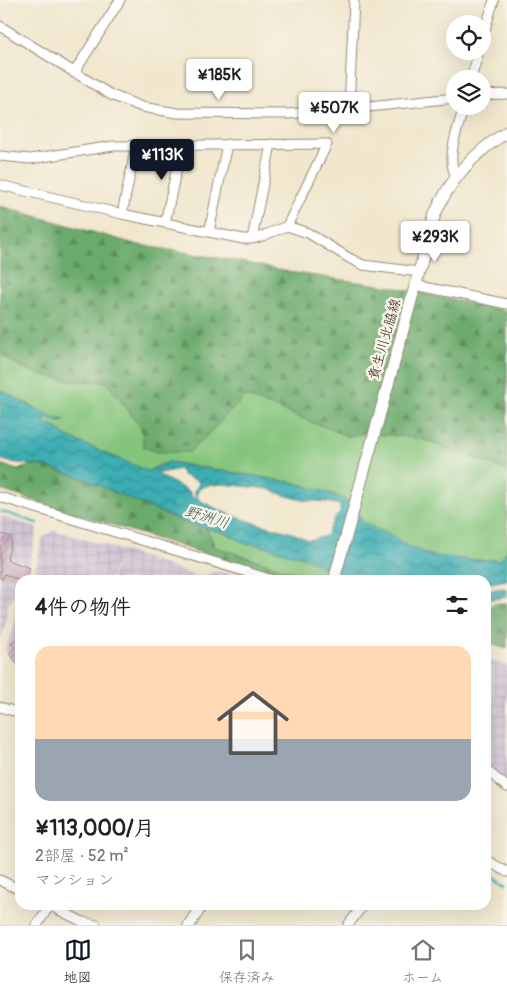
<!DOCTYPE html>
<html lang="ja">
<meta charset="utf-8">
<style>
body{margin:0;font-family:Pangolin,"Klee One",sans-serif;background:#f6f6f6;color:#202124;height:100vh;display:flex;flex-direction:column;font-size:19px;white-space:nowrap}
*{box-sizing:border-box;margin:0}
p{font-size:16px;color:#757577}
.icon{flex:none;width:28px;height:28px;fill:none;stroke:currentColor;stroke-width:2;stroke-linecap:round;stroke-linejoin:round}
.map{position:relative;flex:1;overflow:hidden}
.side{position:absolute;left:15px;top:575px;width:476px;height:335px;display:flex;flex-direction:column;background:#fff;border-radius:15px;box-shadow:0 5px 20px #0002}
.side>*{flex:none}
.tools{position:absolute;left:446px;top:15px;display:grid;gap:10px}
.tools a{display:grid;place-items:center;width:45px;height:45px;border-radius:50%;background:#fff;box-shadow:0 5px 20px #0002;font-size:25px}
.price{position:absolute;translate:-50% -42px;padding:0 11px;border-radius:5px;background:#fff;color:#222;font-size:16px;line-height:32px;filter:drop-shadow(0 1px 2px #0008)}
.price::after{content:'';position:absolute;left:50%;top:30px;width:15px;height:11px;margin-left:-8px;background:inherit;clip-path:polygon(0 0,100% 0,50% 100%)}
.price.active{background:#111827;color:#fff}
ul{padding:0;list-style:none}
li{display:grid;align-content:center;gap:10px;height:265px;padding:0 20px}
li+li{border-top:1px solid #e0e0e0}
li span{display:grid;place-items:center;height:155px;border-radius:15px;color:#555}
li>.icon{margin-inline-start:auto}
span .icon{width:90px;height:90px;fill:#fffc;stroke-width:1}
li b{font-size:21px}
h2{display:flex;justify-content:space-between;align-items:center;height:60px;padding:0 20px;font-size:21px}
.tab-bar{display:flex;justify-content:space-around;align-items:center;height:70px;border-top:1px solid #e0e0e0;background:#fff;font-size:14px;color:#757577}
.tab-bar a{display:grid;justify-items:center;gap:2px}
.tab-bar .active{color:#111827}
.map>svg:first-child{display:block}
</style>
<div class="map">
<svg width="507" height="925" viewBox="0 0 507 925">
<defs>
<pattern id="industrial-grid" width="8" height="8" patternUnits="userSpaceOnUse" patternTransform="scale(1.25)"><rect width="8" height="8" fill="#ccbfd4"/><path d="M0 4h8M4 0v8" fill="none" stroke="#b0a4b6"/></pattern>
<pattern id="forest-firs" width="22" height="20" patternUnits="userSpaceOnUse" patternTransform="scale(1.25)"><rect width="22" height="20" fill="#6baa6c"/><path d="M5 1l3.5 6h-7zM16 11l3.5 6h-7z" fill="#598b58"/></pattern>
<pattern id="water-waves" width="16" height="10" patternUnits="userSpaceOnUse" patternTransform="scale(1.25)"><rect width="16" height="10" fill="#3badb3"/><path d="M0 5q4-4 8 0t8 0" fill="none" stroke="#338d91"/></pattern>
<pattern id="building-hatch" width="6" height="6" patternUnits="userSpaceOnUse" patternTransform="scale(1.25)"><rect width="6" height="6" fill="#c49abc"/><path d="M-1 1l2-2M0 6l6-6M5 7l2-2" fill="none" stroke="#a07e98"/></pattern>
</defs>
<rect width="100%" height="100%" fill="#f7f3e8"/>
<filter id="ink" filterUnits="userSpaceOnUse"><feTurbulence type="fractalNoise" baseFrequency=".02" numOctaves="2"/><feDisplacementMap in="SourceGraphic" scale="10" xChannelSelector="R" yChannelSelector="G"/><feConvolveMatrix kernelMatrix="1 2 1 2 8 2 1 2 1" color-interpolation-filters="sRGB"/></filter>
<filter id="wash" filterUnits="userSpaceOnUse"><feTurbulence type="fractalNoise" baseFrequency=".0096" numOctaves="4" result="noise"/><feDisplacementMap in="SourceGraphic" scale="20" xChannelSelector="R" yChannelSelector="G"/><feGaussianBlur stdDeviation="1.12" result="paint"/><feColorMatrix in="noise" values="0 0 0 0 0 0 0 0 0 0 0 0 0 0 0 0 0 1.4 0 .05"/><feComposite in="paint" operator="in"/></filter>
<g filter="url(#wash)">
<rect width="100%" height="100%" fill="#f1e7ce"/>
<path fill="url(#industrial-grid)" d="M0 516 37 528 27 578 26 580H20V588L8 604 5 626 0 640Z
M54 530 153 560 146 565 154 561 198 577 219 571 252 580H110L117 565 144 566 116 564 109 580H33L42 538Z
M20 598V670L5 649 14 627 16 604Z
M486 659 507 666V782L493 769 486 765Z"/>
<path fill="#84c57c" stroke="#60784d" d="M0 353 2 355 91 382 106 381 141 427 144 446 190 452 246 396 348 436 365 433 419 438 507 470V551L501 560H471L433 556 406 546 396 538 364 523 350 502 338 496 296 483 169 462 159 465 148 471 67 437 60 430 45 423 44 418 60 422 64 421 47 414 0 390Z
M206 528 226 533 248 545 251 543 303 557 332 571 330 580H317L215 547Z"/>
<path fill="url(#forest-firs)" stroke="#536a45" d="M0 206 139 245 231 260 295 273 393 287 507 311V470L419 438 365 433 348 436 246 396 190 452H157L144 447 141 427 106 381C73 384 25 376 0 353Z
M0 464 17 470 31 465 43 466 82 478 186 523 206 528 215 547 317 580H289L0 490Z
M498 603H507V649L486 643V607Z"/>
<path fill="url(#water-waves)" stroke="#3b6c68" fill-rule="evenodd" d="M0 390 47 414 66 421 44 419 45 423 60 430 67 437 148 471 169 462 296 483 338 496 350 502 364 523 396 538 406 546 433 556 471 560H500L507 551V580L486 584V580H362L352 577 344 578 303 557 251 543 248 545 226 533 186 523 82 478 43 466 9 462 0 459ZM179 469 183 475 198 481 199 484 194 491 196 496 194 498 190 495V492L157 474ZM222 484 269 489 283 495 302 500 327 502 340 505V512L334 519 326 536 308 540C290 530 271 528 252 522 234 516 214 509 198 499L197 494 199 489 205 486Z
M502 588 507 589V597L486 600V591Z"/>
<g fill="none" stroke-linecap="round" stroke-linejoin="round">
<path stroke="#3badb3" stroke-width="2.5" d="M0 511 37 523
M486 870 507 883"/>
</g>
<g id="blocks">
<path fill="url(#building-hatch)" d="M0 534 12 537 7 560 30 568 26 580H19L4 574 3 578H0Z
M20 636V668L9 653 15 648 11 643Z"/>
</g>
</g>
<g filter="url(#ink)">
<use href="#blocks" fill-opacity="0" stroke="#968876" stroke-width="1"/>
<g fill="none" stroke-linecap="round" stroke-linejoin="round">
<defs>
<path id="minor" d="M0 26 111 95 142 107 177 113 287 114 349 109 455 98
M482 40 494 0
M74 73 120 0
M471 79 479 51
M482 95 507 94
M349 109 354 0
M0 156 30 159 113 146 327 144 287 226 260 237 252 239H243L122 214 0 185
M456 176C445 158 459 126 464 106
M122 214 136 146
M165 223 182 144
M287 226 308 233 349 258 363 265 419 272
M209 232 227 144
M252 239 271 144
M415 285 507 304
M0 497 273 580
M0 707 20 713
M486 770 507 787
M486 860 507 872
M0 880 20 890
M49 905 83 922 96 925
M37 925 50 905
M348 925 363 905"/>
<path id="major" d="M334 580 435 214C450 179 475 152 507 132
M189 925 202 905"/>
</defs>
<use href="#minor" stroke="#968876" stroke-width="11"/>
<use href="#major" stroke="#968876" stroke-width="13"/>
<use href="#minor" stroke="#fff" stroke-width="9"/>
<use href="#major" stroke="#fff" stroke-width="11"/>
</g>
</g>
<g text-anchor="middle" stroke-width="5" stroke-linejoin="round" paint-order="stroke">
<g font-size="14" fill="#3b2a1e" stroke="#f7f3e8">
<text transform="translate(384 339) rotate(-74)" y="5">貴生川北脇線</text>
</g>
<g font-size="15" font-style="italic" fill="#3b5852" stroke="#f7f3e8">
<text transform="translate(207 517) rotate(17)" y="5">野洲川</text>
</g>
</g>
</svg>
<div class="tools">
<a><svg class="icon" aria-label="locate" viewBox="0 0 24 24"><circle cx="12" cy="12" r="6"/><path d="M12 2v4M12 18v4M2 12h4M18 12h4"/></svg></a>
<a><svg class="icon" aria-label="layers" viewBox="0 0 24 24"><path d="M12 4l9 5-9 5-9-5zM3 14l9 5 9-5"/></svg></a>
</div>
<b class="price" style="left:219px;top:101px">¥185K</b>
<b class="price" style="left:334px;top:134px">¥507K</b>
<b class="price active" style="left:162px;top:181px">¥113K</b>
<b class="price" style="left:435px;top:263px">¥293K</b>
<section class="side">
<h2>4件の物件<svg class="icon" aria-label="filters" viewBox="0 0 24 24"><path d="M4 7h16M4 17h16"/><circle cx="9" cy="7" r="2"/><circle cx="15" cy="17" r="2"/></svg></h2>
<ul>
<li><span style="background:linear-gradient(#ffd9b3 60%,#9aa5b1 0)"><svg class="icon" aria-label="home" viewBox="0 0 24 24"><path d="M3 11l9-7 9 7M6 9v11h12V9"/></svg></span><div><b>¥113,000/月</b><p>2部屋 · 52 m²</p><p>マンション</p></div></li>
</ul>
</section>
</div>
<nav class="tab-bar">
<a class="active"><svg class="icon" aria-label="map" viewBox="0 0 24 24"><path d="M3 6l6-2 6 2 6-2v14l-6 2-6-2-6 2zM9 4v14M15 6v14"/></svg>地図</a>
<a><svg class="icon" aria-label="saved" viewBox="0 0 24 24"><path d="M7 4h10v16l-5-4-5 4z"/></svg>保存済み</a>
<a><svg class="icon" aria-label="home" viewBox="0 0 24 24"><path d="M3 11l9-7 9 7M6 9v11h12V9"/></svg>ホーム</a>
</nav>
